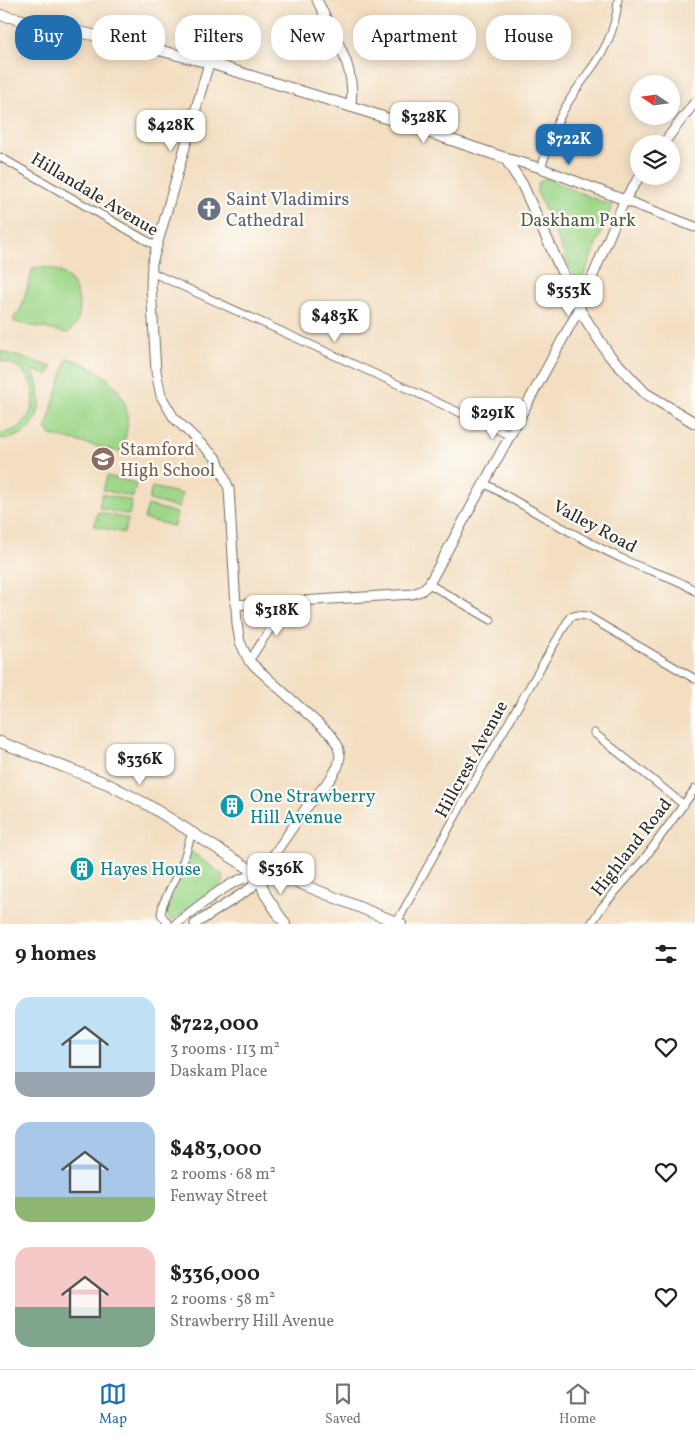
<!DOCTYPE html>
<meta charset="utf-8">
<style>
body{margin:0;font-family:Vollkorn,serif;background:#f6f6f6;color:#202124;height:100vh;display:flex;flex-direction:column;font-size:19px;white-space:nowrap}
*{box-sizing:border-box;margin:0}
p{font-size:16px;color:#757577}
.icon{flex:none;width:28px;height:28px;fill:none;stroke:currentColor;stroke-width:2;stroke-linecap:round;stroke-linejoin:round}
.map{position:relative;height:924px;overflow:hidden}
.details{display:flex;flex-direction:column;background:#fff;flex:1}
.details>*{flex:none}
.hud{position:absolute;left:15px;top:15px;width:665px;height:45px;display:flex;gap:10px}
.needle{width:32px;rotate:283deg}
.tools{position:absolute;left:630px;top:75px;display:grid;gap:10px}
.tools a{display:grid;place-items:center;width:50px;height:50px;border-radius:50%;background:#fff;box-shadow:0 2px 12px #0003;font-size:25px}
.price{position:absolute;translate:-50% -42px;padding:0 11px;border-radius:10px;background:#fff;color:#222;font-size:16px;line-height:32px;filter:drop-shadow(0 1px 2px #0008)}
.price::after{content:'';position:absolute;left:50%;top:30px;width:15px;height:11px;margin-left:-8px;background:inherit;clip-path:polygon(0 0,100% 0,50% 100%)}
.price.current{background:#1f6fb2;color:#fff}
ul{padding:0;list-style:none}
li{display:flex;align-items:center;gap:15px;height:125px;padding:0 15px}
li span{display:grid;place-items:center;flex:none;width:140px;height:100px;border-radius:15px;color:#555}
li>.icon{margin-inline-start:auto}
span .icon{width:60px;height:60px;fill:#fffc;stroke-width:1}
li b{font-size:21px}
h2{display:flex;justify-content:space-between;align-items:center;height:60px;padding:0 15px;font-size:21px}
.pill{padding:0 18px;border-radius:20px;background:#fff;box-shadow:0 2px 12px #0003;font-size:18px;line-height:45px}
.pill.current{background:#1f6fb2;color:#fff}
.tabs{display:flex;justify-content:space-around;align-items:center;height:70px;border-top:1px solid #e0e0e0;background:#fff;font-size:14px;color:#757577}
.tabs a{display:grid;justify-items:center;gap:2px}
.tabs .current{color:#1f6fb2}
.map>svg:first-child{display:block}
</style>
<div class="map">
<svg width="695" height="924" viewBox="0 0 695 924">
<rect width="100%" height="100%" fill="#fdfcf7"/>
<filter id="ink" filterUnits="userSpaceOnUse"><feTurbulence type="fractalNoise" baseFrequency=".02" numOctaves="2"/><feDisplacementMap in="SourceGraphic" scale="10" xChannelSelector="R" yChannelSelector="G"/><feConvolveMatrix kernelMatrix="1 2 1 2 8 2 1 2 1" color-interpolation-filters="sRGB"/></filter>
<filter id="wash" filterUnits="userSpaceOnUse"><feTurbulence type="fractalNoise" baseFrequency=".0096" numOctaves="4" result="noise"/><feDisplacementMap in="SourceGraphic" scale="20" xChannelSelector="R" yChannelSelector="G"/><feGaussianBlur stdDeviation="1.12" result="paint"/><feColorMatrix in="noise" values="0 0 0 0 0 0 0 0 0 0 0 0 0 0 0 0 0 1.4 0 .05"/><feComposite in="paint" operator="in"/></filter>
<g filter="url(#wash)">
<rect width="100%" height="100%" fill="#f3dec1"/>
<path fill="#9ed789" stroke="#64815a" d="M545 178 612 206 583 277 580 280 575 278 537 192 538 183Z
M39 267C49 267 61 270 68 278 81 292 86 321 67 333L14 322V317L21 309 33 268Z
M0 351 52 367 48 375 32 370C48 399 40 439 0 439V433C32 432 45 391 21 370 15 364 7 363 0 360Z
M67 358C113 371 142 404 120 452L51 435 46 428Z
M107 476 136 483 133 497 103 490Z
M152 487 182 494 179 508 149 500Z
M102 494 132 501 129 515 99 508Z
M148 505 177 513 174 526 144 519Z
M98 512 128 519 124 533 94 526Z
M190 851 222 874 224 882 216 891 171 921 166 912Z"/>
</g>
<g filter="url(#ink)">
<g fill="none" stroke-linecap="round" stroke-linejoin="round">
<defs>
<path id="minor" d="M0 157 156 246
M541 168C547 151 552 133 560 117 582 72 614 55 618 0
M151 272 509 435
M484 483C532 510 579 539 629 562 650 572 676 577 695 591
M429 584 491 620
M249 661 288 602
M594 733 684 805
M397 922 481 770 570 617 577 615 587 616 695 679
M168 924 161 914 163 904 183 862 192 832
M591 924 602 907 644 859 695 789"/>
<path id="tertiary" d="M317 0C332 32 359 71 350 107
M663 144 695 102
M505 158 541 168 695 227
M235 605 412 594 421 591 429 584 579 309 625 199 640 176
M176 924C198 907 231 878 258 874
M195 924 251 888 306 808 331 778 338 766 340 756 338 746 332 736 249 661 240 642 237 624 229 489 217 459 174 418 161 396 156 371 151 286 152 263 209 63"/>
<path id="secondary" d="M0 15 135 44 209 63 362 110 505 158 522 184 579 309 609 355 645 393 695 423
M0 742 108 784 148 805 258 874 284 877 401 924
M258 874 265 894 285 924"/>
</defs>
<use href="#minor" stroke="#716a60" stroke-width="9"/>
<use href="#tertiary" stroke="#716a60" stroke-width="11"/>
<use href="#secondary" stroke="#716a60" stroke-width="12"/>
<use href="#minor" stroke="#fff" stroke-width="7"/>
<use href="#tertiary" stroke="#fff" stroke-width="9"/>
<use href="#secondary" stroke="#fff" stroke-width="10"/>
</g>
</g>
<defs>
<symbol id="church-disc" viewBox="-11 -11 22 22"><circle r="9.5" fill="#6b7280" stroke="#fdfcf7"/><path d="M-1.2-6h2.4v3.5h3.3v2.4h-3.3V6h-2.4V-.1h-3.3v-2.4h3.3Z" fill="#fff"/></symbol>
<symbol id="school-disc" viewBox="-11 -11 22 22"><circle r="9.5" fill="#8d6e63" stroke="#fdfcf7"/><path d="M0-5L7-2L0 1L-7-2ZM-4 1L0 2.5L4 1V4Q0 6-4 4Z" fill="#fff"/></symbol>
<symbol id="building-disc" viewBox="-11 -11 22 22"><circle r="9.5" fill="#0f9aa8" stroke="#fdfcf7"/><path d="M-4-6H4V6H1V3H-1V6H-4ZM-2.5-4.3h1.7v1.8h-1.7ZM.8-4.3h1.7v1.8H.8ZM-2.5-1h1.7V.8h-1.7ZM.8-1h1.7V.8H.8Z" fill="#fff"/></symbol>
</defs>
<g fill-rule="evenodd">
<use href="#church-disc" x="195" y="195" width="28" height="28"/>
<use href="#school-disc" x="89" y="445" width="28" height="28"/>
<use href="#building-disc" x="218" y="792" width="28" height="28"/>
<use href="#building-disc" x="68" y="855" width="28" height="28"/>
</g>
<g text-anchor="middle" stroke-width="4.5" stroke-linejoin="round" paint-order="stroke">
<g font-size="18" fill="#2b2b2b" stroke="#fdfcf7">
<text transform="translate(95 194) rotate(31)" y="6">Hillandale Avenue</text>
<text transform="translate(595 526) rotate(28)" y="6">Valley Road</text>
<text transform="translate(471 759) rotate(-61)" y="6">Hillcrest Avenue</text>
<text transform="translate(631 847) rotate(-52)" y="6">Highland Road</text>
</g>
<g font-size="18" fill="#5b616d" stroke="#fdfcf7" text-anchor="start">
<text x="226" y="205">Saint Vladimirs<tspan x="226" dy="21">Cathedral</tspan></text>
</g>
<g font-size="18" fill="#4e5f47" stroke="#fdfcf7">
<text x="578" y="226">Daskham Park</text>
</g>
<g font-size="18" fill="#785e54" stroke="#fdfcf7" text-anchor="start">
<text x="120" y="455">Stamford<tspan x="120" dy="21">High School</tspan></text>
</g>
<g font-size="18" fill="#0d838f" stroke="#fdfcf7" text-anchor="start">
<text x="250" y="802">One Strawberry<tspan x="250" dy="21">Hill Avenue</tspan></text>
<text x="100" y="875">Hayes House</text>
</g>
</g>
</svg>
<div class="tools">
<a><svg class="needle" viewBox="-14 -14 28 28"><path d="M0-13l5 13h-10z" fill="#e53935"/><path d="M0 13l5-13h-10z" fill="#757577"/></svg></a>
<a><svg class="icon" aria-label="layers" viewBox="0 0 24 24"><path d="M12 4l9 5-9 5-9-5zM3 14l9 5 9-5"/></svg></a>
</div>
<b class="price" style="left:424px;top:144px">$328K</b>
<b class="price" style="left:171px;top:152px">$428K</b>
<b class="price current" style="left:569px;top:166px">$722K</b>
<b class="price" style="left:569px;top:317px">$353K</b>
<b class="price" style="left:335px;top:343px">$483K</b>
<b class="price" style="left:493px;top:440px">$291K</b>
<b class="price" style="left:277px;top:637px">$318K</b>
<b class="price" style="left:140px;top:786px">$336K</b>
<b class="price" style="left:281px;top:895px">$536K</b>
<div class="hud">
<a class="pill current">Buy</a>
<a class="pill">Rent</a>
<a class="pill">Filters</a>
<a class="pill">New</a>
<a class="pill">Apartment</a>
<a class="pill">House</a>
</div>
</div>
<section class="details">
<h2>9 homes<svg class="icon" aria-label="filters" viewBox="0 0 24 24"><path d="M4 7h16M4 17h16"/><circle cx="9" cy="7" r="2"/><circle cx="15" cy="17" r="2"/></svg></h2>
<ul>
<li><span style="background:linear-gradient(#bfe0f5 75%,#9aa5b1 0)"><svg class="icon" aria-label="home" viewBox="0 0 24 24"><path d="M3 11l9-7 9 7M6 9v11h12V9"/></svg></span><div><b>$722,000</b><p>3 rooms · 113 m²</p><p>Daskam Place</p></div><svg class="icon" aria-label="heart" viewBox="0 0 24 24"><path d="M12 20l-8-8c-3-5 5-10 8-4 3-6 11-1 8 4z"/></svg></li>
<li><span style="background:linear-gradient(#a9c7e8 75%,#8fb573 0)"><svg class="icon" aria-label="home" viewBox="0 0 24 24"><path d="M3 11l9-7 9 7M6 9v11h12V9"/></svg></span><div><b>$483,000</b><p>2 rooms · 68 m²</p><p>Fenway Street</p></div><svg class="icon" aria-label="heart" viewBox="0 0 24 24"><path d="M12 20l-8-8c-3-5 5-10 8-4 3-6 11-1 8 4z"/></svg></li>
<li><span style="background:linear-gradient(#f6c9c9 60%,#7fa58c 0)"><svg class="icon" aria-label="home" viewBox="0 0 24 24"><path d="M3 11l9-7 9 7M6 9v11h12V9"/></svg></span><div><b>$336,000</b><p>2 rooms · 58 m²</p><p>Strawberry Hill Avenue</p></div><svg class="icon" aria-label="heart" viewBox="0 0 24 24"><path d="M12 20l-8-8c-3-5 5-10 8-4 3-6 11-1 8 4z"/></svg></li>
</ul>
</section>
<nav class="tabs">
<a class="current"><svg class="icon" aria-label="map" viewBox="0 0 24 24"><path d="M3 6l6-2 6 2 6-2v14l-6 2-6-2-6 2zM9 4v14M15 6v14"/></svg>Map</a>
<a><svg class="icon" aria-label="saved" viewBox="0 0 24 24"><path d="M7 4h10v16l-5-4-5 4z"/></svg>Saved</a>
<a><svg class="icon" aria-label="home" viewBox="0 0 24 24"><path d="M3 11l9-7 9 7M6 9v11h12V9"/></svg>Home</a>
</nav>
